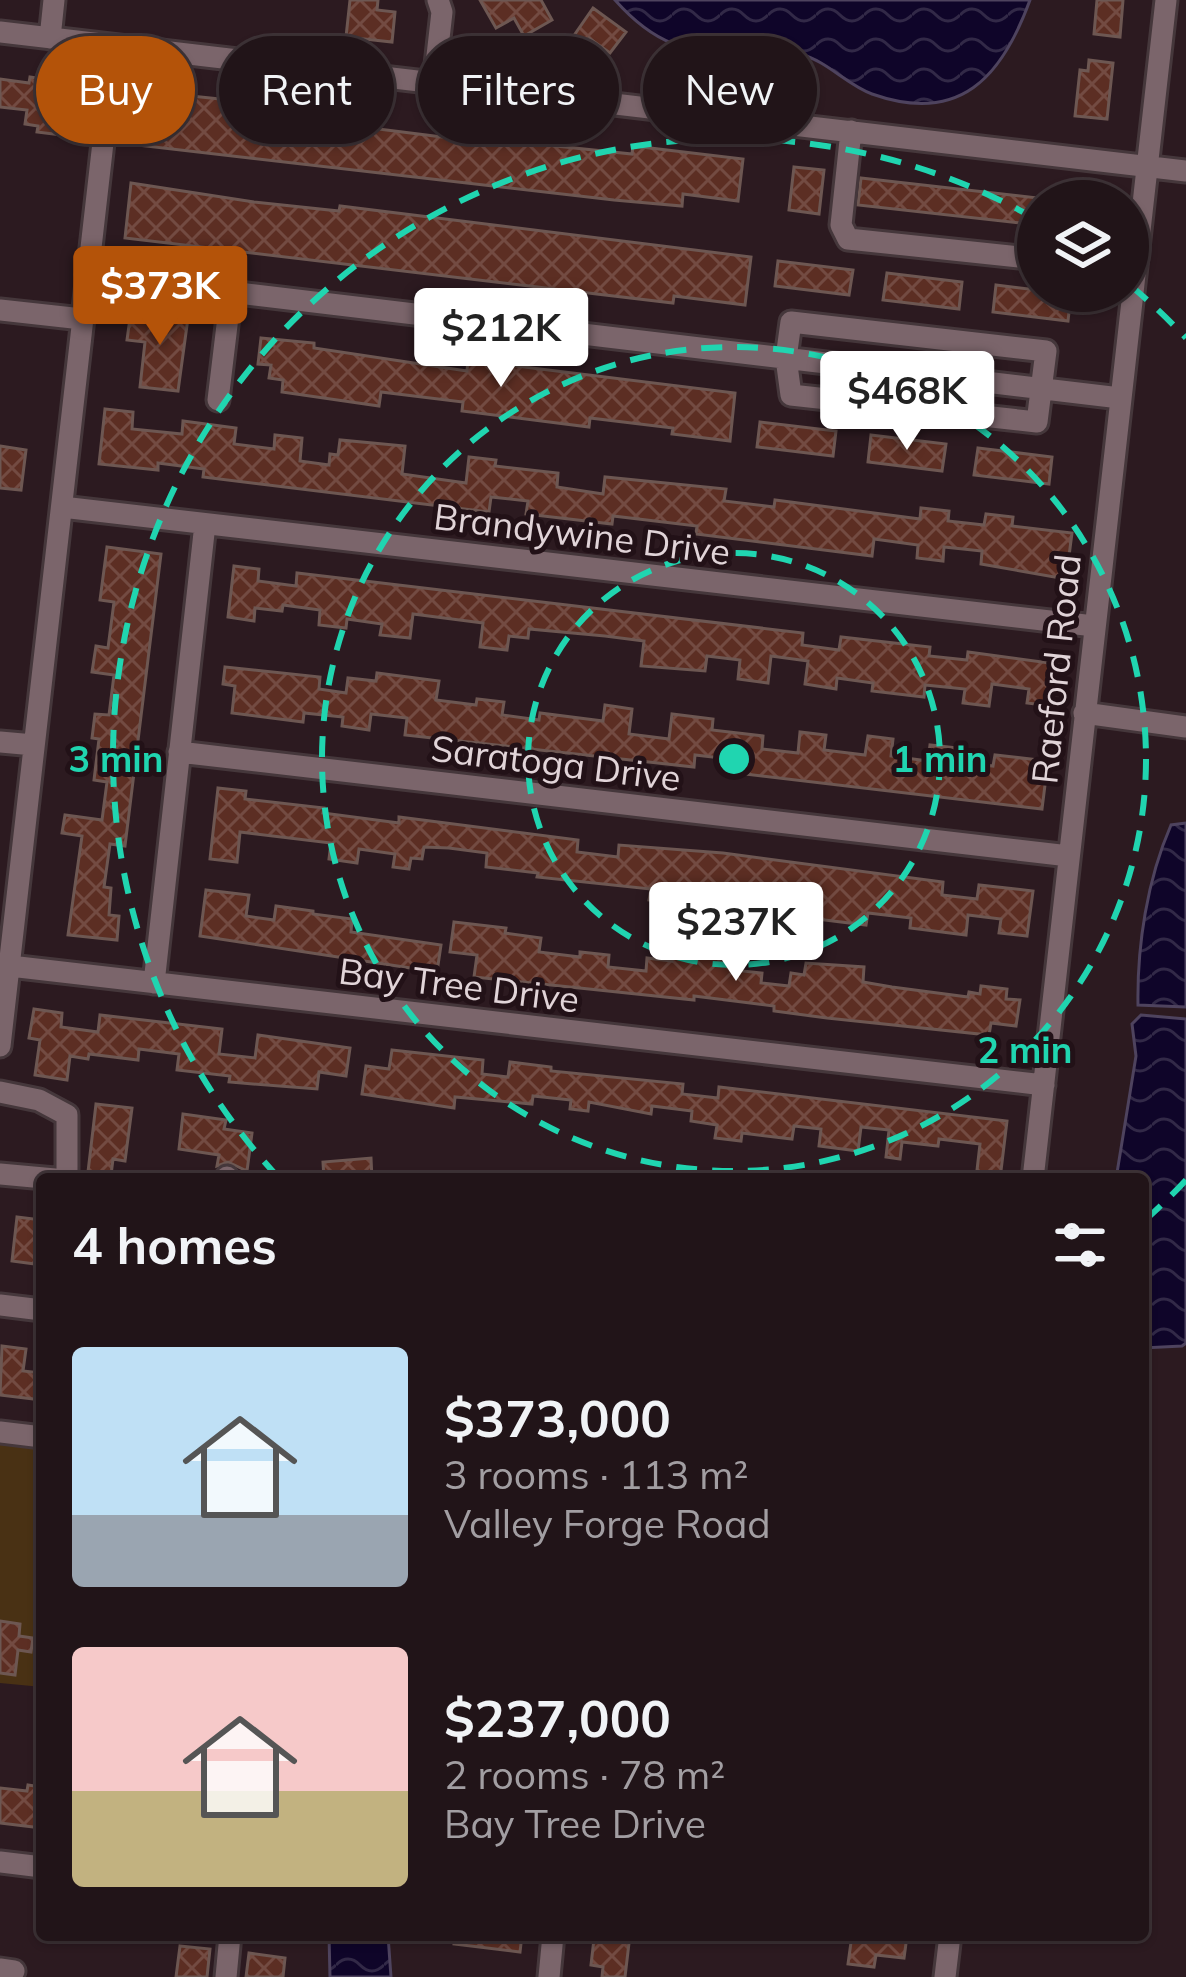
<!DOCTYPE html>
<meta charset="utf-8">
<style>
body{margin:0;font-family:Mulish,sans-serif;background:#291d21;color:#f1f3f6;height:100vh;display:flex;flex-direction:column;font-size:45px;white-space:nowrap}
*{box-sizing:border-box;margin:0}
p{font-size:39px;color:#a29ea2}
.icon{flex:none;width:66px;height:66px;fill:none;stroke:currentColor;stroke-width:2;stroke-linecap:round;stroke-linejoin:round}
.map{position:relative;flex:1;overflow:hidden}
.sheet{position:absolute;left:36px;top:1173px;width:1113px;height:768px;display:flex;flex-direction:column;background:#211418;border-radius:12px;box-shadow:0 3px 9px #0004,0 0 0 3px #3e3337}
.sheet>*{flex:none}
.guide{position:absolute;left:36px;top:36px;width:1116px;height:108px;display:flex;gap:24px}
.controls{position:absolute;left:1017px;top:180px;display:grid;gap:24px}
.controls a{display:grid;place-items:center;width:132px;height:132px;border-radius:50%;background:#211418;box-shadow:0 3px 9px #0004,0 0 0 3px #3e3337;font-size:60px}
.price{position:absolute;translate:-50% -102px;padding:0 27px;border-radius:12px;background:#fff;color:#222;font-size:39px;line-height:78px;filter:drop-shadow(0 3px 6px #0008)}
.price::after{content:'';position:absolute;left:50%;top:72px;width:36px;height:27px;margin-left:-18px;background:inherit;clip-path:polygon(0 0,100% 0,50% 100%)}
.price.on{background:#b45309;color:#fff}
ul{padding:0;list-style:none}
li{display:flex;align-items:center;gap:36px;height:300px;padding:0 36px}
li span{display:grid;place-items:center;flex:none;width:336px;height:240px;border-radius:12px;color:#555}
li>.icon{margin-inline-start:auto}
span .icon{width:144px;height:144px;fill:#fffc;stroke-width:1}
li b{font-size:51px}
h2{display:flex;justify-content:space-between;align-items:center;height:144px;padding:0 36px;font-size:51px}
.chip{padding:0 42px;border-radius:54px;background:#211418;box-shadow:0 3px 9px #0004,0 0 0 3px #3e3337;font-size:42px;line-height:108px}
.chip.on{background:#b45309;color:#fff}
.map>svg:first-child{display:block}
</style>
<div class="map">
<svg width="1186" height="1977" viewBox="0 0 1186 1977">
<defs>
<pattern id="water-waves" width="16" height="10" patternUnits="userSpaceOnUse" patternTransform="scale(3)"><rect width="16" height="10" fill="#0f0529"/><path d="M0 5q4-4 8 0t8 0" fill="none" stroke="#322947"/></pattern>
<pattern id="building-cross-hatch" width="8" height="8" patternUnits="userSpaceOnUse" patternTransform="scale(3)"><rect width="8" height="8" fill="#5c2e23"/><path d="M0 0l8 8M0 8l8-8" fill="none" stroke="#734b42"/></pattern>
</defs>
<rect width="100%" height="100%" fill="#2c1a20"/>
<path fill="#493114" d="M0 1426 42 1430V1687L0 1683Z"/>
<path fill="url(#water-waves)" stroke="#4e435e" stroke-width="3" d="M615 0H1030C1002 77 960 125 872 94 847 85 827 61 800 54 783 50 762 52 745 53 686 54 654 44 615 0Z
M1186 823V1007L1138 1005C1137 946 1147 880 1171 825Z
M1141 1015 1186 1019V1343L1182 1346 1143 1348V1179H1116L1136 1056 1132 1024Z
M329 1935H388L391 1977H330Z"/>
<path fill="url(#building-cross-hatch)" stroke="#6d5752" stroke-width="3" d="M350 0H378L377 10 395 12 392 42 346 37Z
M480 0H541L552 20 524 36 514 18 496 28Z
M1097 0H1123L1120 37 1094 34Z
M593 8 626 32 610 53 589 38 575 58 564 50Z
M1089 60 1113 63 1107 119 1075 116 1080 70 1088 71Z
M30 77 50 80 54 101 74 104 70 136 37 132 38 126 25 124 27 110 0 107V79L29 83Z
M143 91 268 104 267 115 490 143V139L632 154 633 146 743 159 738 201 683 194 682 206 614 200 137 145Z
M794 167 824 170 819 214 789 210Z
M861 178 1038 198V225L858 205Z
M131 183 254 202 339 211 340 206 751 257 745 305 674 296 673 303 125 238Z
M778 261 853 270 849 295 775 286Z
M887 273 962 282 959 309 883 300Z
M996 285 1071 294 1068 321 993 312Z
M131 311 188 318 178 391 140 387 145 342 127 340Z
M261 338 314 343V348L467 371 468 360 735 393 730 441 672 434 673 428 590 418 589 427 462 411 463 402 381 392 379 406 282 392 283 380 269 378 271 365 258 364Z
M105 409 133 412 132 429 182 434 183 421 236 428 234 444 274 449 275 435 302 438 300 461 329 465 330 454 338 455 340 440 405 446 402 474 466 483 469 457 496 460 495 466 558 473 557 487 603 494 605 477 726 489 724 501 774 507 775 500 920 519 921 508 949 511 948 521 984 525 986 514 1013 517 1012 526 1072 533 1066 579 981 564 982 551 944 547 943 561 917 558 918 545 874 539 872 556 696 534 697 526 613 516 612 524 526 514 528 501 491 497 489 512 203 477 204 469 158 463V470L99 464Z
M760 422 836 431 833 456 757 447Z
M871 435 946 444 942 471 868 462Z
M0 446 26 450 21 490 0 488Z
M978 448 1052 457 1049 484 974 475Z
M107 547 161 554 125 846 110 844 104 887 111 888 109 915 119 916 117 940 68 935 82 836 62 833 65 815 102 820 107 782 94 780 99 739 92 738 95 714 109 715 114 675 92 672 96 646 108 648 114 602 100 600Z
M234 566 259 569 258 581 296 586 297 573 803 633 802 645 839 650 841 637 930 647 929 656 967 660 968 652 1057 664 1052 706 1027 703 1029 689 992 684 989 706 963 703 965 689 925 685 924 697 872 691 873 683 837 678 836 689 805 684 808 661 771 656 768 683 738 679 740 660 707 656 705 671 641 666 644 641 605 636 529 629 528 638 509 636 507 650 480 647 483 623 413 614 410 638 380 635 382 624 347 619 346 628 319 625 320 610 283 605 282 611 255 608 254 621 228 617Z
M225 667 320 677 319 689 346 693 348 678 376 681 377 673 439 681 436 700 476 705 477 699 504 702 502 715 539 720 540 713 603 721 605 705 632 709 629 734 669 739 672 714 713 719 712 730 763 736 762 749 798 753 800 732 826 735 824 750 865 755 868 736 893 739 891 756 928 761 930 745 958 748 957 762 993 766 995 755 1048 761 1042 809 728 772 730 759 695 755 694 767 405 735 407 718 371 714 369 730 342 726 343 717 304 713 303 722 232 713 235 686 223 684Z
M218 788 246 791 245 799 324 808 323 813 399 823V817L578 840 577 852 618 857 619 845 723 853 943 882 942 895 977 899 979 885 1033 891 1027 936 999 933 1001 919 968 915 966 935 910 928 911 918 868 913 866 925 808 918 810 904 783 900 784 896 703 886V893L687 891 686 905 649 900 651 889 537 877 538 873 486 867 487 853 449 848 424 847 422 859 411 858 409 869 393 867 395 854 359 849 357 863 329 859 331 843 240 832 237 862 210 859Z
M206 890 249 895 246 916 274 920 276 906 313 911V914L352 919 351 932 441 945 437 972 200 936Z
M454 922 506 928 505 933 541 938 539 952 580 957V952L609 955 608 967 646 971 647 958 672 961 673 948 709 952 710 948 735 951 733 970 762 973 761 983 789 986 791 973 804 975 806 963 864 967 863 982 892 987 968 997 969 992 980 994 981 986 1007 989 1006 999 1020 1000 1016 1026 991 1023 989 1035 827 1018 774 1011V1006L694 996V1000L474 977 477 955 450 952Z
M34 1009 62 1013 61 1027 98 1032 100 1015 222 1029 219 1054 255 1058 258 1035 350 1048 346 1076 319 1072 317 1089 229 1082 230 1076 177 1070 179 1054 139 1049 138 1060 89 1054 88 1059 70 1056 67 1080 35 1075 40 1040 29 1038Z
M392 1050 483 1060 482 1074 508 1077 510 1062 551 1067V1071L683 1084 682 1094 718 1098 719 1087 1007 1121 1000 1179H976L980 1144 939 1139 938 1146 902 1142 900 1159 886 1157 889 1130 861 1127 858 1151 819 1146 821 1129 794 1126 792 1139 742 1133 741 1141 715 1138 717 1125 691 1121 692 1111 652 1106 651 1114 589 1102 588 1111 570 1109 571 1100 533 1096 532 1104 455 1097 454 1108 362 1094 366 1066 389 1069Z
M96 1104 132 1108 125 1161 113 1159 111 1175 88 1172Z
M183 1114 226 1120 224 1129 252 1133 247 1171 228 1162 217 1166 219 1155 179 1149Z
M371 1158 372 1179H324L323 1162Z
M17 1217 42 1220V1246L37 1245 35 1264 12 1261Z
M2 1346 26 1349 23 1371 42 1373V1400L0 1395Z
M0 1621 20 1624 19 1636 33 1638 31 1652 18 1650 15 1675 0 1673Z
M28 1785 42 1787V1828L0 1823V1788L27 1791Z
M455 1935H522L520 1952 454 1944Z
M852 1935 907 1936 904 1958 876 1955 874 1967 848 1964Z
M594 1939 629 1943 625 1977H602L603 1967 591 1965Z
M180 1946 210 1949 207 1977H176Z
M249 1953 285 1958 283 1977H246Z"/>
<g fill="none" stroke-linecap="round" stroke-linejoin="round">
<defs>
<path id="minor" d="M0 32 1186 171
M50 38 54 0
M434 82 442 12 438 0
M851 131 841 225 848 239 1038 259
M87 275 1120 398
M0 310 82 319
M791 322 1046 351 1037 422 791 395 786 358Z
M218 400 231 292
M62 507 1094 626
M1084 713 1186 727
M0 742 34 745
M179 752 1069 856
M10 966 1044 1085
M154 983 205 524
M0 1046 114 46
M0 1092 39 1100 67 1115V1179
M0 1174 55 1179
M227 1179V1177
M1033 1179 1166 0
M0 1305 42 1310
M0 1432 42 1437
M0 1862 42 1867
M0 1969 14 1971
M226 1977 230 1935
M549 1977 553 1935
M945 1977 950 1935"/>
</defs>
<use href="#minor" stroke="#45373b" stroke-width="27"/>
<use href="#minor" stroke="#7b656b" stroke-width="21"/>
</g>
<g fill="none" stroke="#20d5b0" stroke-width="6" stroke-dasharray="21 15">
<circle cx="734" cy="759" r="206"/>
<circle cx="734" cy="759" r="412"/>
<path d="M1186 1180A618 618 0 0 1 1143 1222M278 1177A618 618 0 0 1 1034 218M1131 286A618 618 0 0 1 1186 338"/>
</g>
<g text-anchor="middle" stroke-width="10" stroke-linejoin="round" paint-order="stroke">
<g font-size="36" fill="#e1d4d8" stroke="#221117">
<text transform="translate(582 534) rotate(7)" y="13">Brandywine Drive</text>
<text transform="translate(1056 669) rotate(-84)" y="13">Raeford Road</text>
<text transform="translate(556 763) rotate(7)" y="13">Saratoga Drive</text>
<text transform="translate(459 985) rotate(7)" y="13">Bay Tree Drive</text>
</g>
</g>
<circle cx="734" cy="759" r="18" fill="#20d5b0" stroke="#221117" stroke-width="6"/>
<g font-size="36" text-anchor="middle" font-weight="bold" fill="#20d5b0" stroke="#221117" stroke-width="10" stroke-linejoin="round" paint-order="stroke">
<text x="940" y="772">1 min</text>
<text x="116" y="772">3 min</text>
<text x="1025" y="1063">2 min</text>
</g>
</svg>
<div class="controls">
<a><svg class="icon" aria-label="layers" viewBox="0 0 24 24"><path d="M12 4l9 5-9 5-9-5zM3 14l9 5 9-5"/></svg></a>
</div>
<b class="price on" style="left:160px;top:348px">$373K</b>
<b class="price" style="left:501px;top:390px">$212K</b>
<b class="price" style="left:907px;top:453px">$468K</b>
<b class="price" style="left:736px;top:984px">$237K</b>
<div class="guide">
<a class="chip on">Buy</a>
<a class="chip">Rent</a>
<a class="chip">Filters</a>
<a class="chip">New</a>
</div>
<section class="sheet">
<h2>4 homes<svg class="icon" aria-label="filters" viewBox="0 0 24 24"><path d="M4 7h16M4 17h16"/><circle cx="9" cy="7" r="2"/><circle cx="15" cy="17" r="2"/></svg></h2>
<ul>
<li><span style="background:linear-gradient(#bfe0f5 70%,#9aa5b1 0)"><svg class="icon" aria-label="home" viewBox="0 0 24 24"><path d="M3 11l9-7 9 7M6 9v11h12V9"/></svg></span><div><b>$373,000</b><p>3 rooms · 113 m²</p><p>Valley Forge Road</p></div></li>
<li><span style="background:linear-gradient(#f6c9c9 60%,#c2b280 0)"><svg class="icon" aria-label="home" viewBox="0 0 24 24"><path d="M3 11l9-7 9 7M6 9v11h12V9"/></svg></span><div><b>$237,000</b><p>2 rooms · 78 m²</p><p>Bay Tree Drive</p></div></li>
</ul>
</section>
</div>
